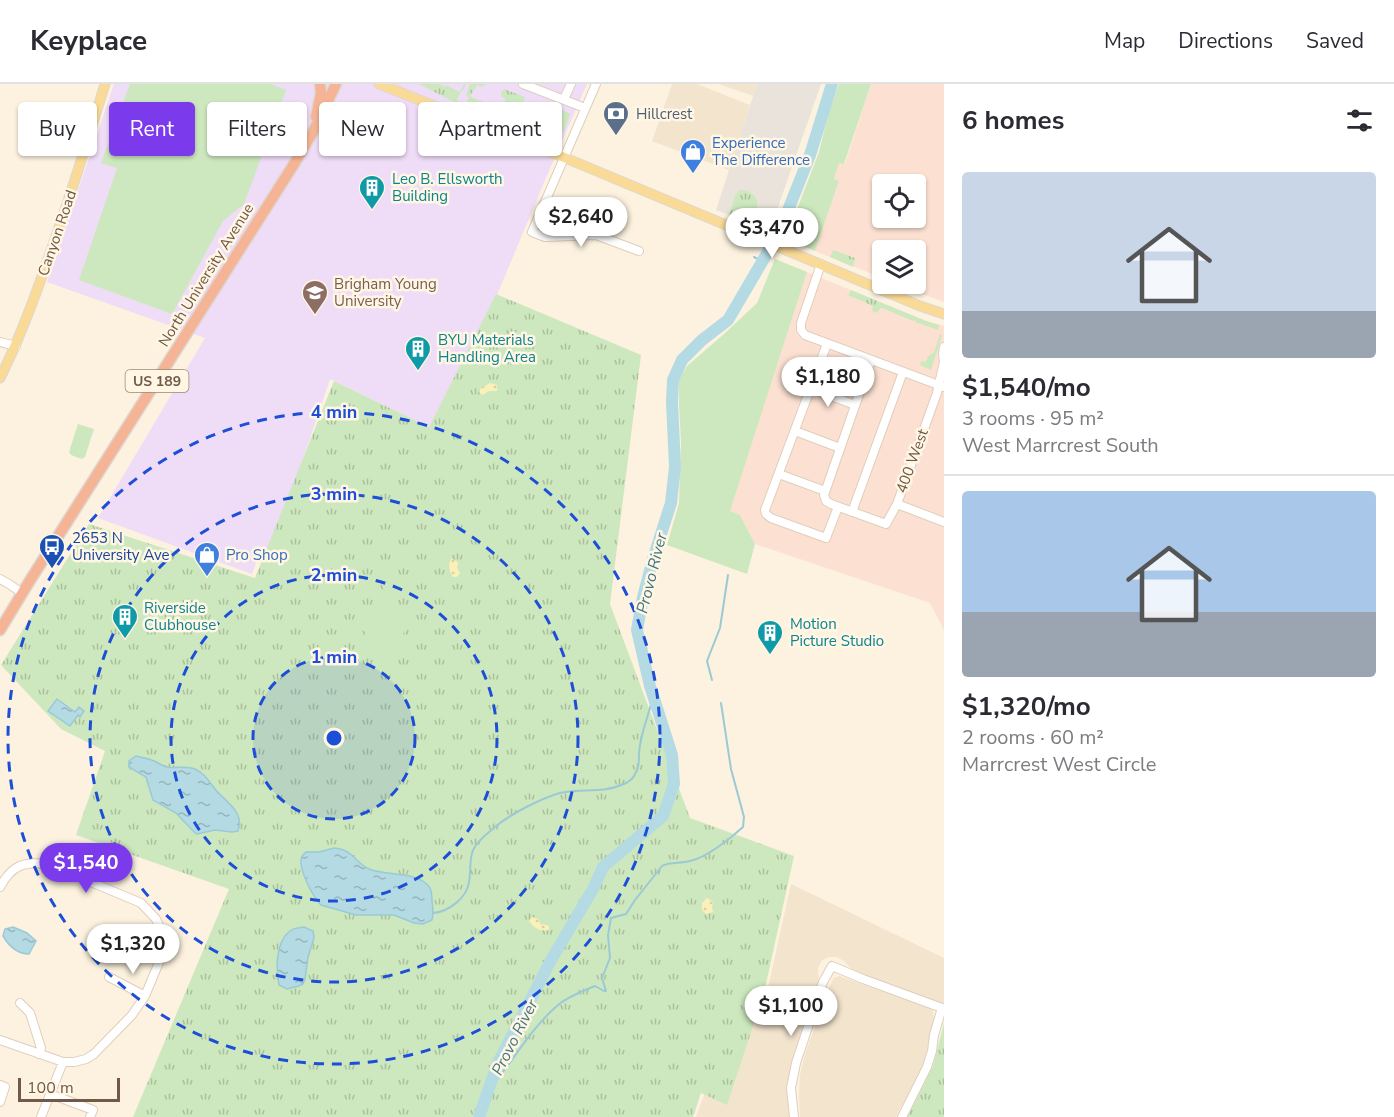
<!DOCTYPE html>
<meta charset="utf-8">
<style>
body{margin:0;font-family:"Nunito Sans",sans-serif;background:#f7f7f7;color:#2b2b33;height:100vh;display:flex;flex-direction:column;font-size:22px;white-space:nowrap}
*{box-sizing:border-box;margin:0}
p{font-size:20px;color:#7c7c81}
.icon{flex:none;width:33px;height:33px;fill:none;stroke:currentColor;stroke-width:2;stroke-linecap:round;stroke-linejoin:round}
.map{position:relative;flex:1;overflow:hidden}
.side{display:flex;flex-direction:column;background:#fff;width:450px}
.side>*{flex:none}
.banner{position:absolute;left:18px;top:18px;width:570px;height:54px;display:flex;gap:12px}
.fabs{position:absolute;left:872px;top:90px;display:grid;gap:12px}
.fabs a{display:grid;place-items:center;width:54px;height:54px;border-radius:6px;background:#fff;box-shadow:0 2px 4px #0004;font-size:30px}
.scale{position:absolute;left:18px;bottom:15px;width:102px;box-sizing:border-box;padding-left:6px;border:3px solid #715847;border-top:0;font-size:16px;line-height:21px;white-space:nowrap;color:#715847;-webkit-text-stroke:4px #fff6e4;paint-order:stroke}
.price{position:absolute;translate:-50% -51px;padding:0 14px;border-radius:21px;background:#fff;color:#222;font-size:20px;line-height:39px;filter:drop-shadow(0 2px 3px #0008)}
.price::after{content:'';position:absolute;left:50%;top:36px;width:18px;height:14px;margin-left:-9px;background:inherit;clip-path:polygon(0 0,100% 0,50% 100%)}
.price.on{background:#7c3aed;color:#fff}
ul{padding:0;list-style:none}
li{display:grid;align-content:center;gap:12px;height:318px;padding:0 18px}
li+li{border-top:2px solid #e1e1e2}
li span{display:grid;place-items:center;height:186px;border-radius:6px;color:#555}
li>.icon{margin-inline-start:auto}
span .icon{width:108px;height:108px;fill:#fffc;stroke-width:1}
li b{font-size:26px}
h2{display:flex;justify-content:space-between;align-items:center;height:72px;padding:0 18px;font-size:26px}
.tag{padding:0 21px;border-radius:6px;background:#fff;box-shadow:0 2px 4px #0004;font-size:21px;line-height:54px}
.tag.on{background:#7c3aed;color:#fff}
header{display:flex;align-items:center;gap:36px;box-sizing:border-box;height:84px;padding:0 30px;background:#fff;border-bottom:2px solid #e1e1e2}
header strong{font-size:28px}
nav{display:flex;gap:33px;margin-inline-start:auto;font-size:21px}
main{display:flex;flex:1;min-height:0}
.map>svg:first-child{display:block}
</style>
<header>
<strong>Keyplace</strong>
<nav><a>Map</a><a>Directions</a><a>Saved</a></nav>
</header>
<main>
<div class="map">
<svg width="944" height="1033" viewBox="0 0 944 1033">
<defs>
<pattern id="grass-tufts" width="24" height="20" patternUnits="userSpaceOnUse" patternTransform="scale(1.5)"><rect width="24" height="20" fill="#cde8be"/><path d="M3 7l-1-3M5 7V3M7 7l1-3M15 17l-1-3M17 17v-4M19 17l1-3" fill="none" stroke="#abbf9c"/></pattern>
<pattern id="sand-dots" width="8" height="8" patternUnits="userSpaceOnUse" patternTransform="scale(1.5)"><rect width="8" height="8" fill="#fbf0b9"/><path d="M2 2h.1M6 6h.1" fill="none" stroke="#dad0a0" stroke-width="1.8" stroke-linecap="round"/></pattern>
<pattern id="water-ripples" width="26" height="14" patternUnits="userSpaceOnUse" patternTransform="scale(1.5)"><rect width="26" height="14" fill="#b4dbe4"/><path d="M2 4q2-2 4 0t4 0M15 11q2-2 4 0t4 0" fill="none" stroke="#97b4bb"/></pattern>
</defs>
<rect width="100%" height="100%" fill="#fcf2df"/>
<path fill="#f3e4ce" d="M672 0H697L750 21 729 86 652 57Z
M719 0H757L753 12Z
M791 800 944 874V920L854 887 844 877 837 873H829L822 876 818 884 819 899 792 978 789 1009 790 1033H696L701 1019 744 912 752 915 766 913Z
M839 892 929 924 933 927 934 936 924 977 917 995 898 1028 896 1033H800L799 1010 800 991 805 970 831 899 834 894Z"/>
<path fill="#fce1d2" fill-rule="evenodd" d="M871 0H944V218L895 200H915V166H882V194L815 167 839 97 834 95 839 78 845 80ZM882 100H915V134H882Z
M807 188 926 237 944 242V546L930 519 755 460 740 431 729 427Z"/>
<path fill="#eae3db" d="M757 0H821L770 146 716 126Z"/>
<path fill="#efdcf7" d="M114 0H587L545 96 497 211 429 343 330 295 271 470 258 473 252 490 98 434 205 254 47 198Z"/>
<path fill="url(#grass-tufts)" d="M419 0H440L445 3 446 1 460 8 464 0H466C463 8 459 9 457 17L466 20 469 13 466 12 470 0H486L482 3 477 1 470 12 479 17 480 16 487 20 489 19 500 25 506 15 501 12V9L504 5 525 13 523 22 521 23 515 22 512 35 521 38 522 36 530 38 531 37 558 42 561 30 556 29V26L561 27 562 26 570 30C566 41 564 54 552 58L450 16Z
M740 106C753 106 761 116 756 128L742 137 729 131 735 112Z
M833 166 855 174 853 183 830 173Z
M851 206 926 237 939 241 938 246 915 238 916 237 914 236 913 237 882 224 879 225 878 229 872 227 873 222 848 211Z
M496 210 641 271 610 520 690 734 794 772 764 909 727 1021 701 1009 693 1033H133L229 805 76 751 105 667 61 645 1 581 89 440 255 494 334 297 429 343Z
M940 250 942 252 931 286 920 281 921 277 926 278 928 272 934 268Z
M944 939V1033H907L933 982Z"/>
<path fill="url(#sand-dots)" d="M490 299 497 301V307H489L482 311 479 308 480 305Z
M451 475 455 476 458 479 457 484 460 489 457 493H453C449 488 448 480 451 475Z
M707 814 713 818 712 823 713 828 706 830 702 826V819Z
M532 833 538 835 541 841 543 840 549 842V846C540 848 534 844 529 837Z"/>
<path fill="#cde8be" d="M130 0H270L286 6 244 120 223 137 172 230 79 196 117 84 101 79Z
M839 0H871L844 80 839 79 834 95 839 97 815 167 786 154 819 68 828 31Z
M775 175 807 188 730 427 740 431 755 460 747 490 667 461 679 419 681 359 679 319V296L687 282 724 250 757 219Z
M78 340 94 345 85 373 82 375 71 371 69 368Z
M390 488 407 495 393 529 409 536 394 572 361 558 366 548 359 545 365 533 370 535Z"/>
<path fill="url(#water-ripples)" stroke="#9bc9d6" stroke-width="1.5" d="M57 615 75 628 79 623 84 627 80 633 78 631 70 642 48 627Z
M136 672C142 674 148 674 154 677 159 679 162 682 167 683 176 685 185 681 195 685 205 690 208 696 215 705 225 718 245 727 238 747L232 748 215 746 197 750 195 749 176 729 153 716 146 693 129 683V677Z
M334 764C353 765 355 779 369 785 385 792 420 787 430 804 432 808 432 813 432 817 433 824 434 829 432 836L423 840 414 839 394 831H356L321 821C313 813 300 788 301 776 301 772 303 771 306 768H319Z
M13 843 27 849 36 857 29 870C17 870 9 862 3 852L5 845Z
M304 843 313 847 314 854 308 873 305 895 303 900 299 902 287 905 279 901C276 886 275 858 290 847 294 844 299 844 304 843Z"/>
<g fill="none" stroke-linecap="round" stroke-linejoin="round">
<path stroke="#9bc9d6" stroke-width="2" d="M754 173 764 178
M712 596 707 577 720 544 728 491
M433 829C448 828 467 814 469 798 471 788 469 776 473 766 477 757 488 749 495 743 510 730 542 714 560 709 583 703 599 711 624 700 628 698 632 696 634 692 639 685 639 677 639 670 640 649 649 632 653 612
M488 1007C512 979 530 945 558 921 569 912 583 907 595 902L604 907H606L602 894 610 874 608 851 611 834 626 830 635 816 662 782C670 777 681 780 690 777 706 774 731 754 743 743L744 733 731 685 721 619"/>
<path stroke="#b4dbe4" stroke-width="12" d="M479 1033 497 981 551 876 593 805 603 783 663 732 674 700 672 671 650 602 637 546 643 513 653 475 671 419 675 383 672 318 673 296 682 276 702 256 728 236 779 149 810 71 832 0"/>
<defs>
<path id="minor" d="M523 0 585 24
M596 0 532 148 545 153 596 151 639 167
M564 15 571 0
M821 180 801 239V246L805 251 944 303
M0 258 16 262
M827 260 765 426 766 430 771 434 826 454 838 423
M871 276 824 411 826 417 831 420 886 440 897 420 937 309 944 278 943 270 944 263
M810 304 855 321
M795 347 840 364
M779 390 825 407
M897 420 944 438
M852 428 903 288
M0 495 9 500 22 509
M0 803C12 781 24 777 48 780L141 819 156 835 162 848 164 860 162 871 145 912 132 931 94 970 86 975 74 978H63L0 956
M109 893 145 912
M20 919 30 929 41 964 39 970
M0 1001 5 1003 0 1018
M50 1010 93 1026 90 1033
M41 1033 63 978
M794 1033 791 1004 796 979 823 898 832 882 863 895 942 924 934 951 932 967 927 983 902 1033"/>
<path id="major" d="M379 0 563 73 920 222 944 230
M0 294C19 256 34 216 48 175 69 117 87 59 105 0"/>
<path id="highway" d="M316 33 321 9 320 0
M0 546 29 498 294 80 314 46 336 0"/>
</defs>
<use href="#minor" stroke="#dfcebb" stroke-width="10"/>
<use href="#major" stroke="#ddd7d3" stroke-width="11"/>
<use href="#highway" stroke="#ddd7d3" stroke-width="13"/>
<use href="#minor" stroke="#fff" stroke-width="8"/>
<use href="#major" stroke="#fada97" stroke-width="9"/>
<use href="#highway" stroke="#f5b496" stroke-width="10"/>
</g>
<circle cx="334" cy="654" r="81" fill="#1d4ed8" fill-opacity=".12"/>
<g fill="none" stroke="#1d4ed8" stroke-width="3" stroke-dasharray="10 8">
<circle cx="334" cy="654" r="81"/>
<circle cx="334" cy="654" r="163"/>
<circle cx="334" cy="654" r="244"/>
<circle cx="334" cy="654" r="326"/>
</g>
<defs>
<symbol id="bank-pin" viewBox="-11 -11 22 30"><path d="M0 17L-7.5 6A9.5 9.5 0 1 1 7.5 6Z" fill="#5c6f8a" stroke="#fff6e4"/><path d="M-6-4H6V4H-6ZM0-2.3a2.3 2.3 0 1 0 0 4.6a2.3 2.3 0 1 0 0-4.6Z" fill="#fff"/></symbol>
<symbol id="shop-pin" viewBox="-11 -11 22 30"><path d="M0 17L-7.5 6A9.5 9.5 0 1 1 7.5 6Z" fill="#3f7fe0" stroke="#fff6e4"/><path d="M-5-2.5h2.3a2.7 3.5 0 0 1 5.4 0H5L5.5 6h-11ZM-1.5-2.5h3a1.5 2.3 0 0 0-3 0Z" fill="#fff"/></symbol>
<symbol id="building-pin" viewBox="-11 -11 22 30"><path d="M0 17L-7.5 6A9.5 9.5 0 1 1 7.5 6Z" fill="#0f9aa8" stroke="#fff6e4"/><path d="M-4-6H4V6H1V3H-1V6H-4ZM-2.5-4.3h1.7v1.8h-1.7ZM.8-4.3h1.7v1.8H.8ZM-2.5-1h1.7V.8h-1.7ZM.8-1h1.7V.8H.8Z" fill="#fff"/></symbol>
<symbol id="university-pin" viewBox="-11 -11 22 30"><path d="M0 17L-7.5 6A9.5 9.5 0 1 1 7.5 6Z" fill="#8d6e63" stroke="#fff6e4"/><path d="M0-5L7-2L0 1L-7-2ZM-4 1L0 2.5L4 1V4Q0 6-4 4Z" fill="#fff"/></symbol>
<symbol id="bus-pin" viewBox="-11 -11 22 30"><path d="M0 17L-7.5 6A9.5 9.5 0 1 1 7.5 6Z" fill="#1a4fb4" stroke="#fff6e4"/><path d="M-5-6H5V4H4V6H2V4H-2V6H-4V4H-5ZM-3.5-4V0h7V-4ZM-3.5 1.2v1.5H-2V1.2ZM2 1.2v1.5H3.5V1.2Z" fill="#fff"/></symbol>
</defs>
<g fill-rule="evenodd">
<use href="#bank-pin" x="601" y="15" width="30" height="40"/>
<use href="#shop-pin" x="678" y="53" width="30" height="40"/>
<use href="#building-pin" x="357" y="89" width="30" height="40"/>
<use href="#university-pin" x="300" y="194" width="30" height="40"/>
<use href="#building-pin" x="403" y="250" width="30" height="40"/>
<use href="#bus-pin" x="37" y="448" width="30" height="40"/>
<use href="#shop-pin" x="192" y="456" width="30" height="40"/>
<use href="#building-pin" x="110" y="518" width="30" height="40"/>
<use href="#building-pin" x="755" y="534" width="30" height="40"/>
</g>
<g text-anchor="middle" stroke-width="5" stroke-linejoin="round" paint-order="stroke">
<rect fill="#fff6e4" stroke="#9c8776" stroke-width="1.5" x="125.5" y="286" width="63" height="22" rx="4.5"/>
<g font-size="14" font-weight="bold" fill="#715847">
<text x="157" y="302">US 189</text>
</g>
<g font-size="15" fill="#4e5e75" stroke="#fff6e4" text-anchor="start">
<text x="636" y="35">Hillcrest</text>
</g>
<g font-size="15" fill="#366cbe" stroke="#fff6e4" text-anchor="start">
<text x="712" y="64">Experience<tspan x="712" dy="17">The Difference</tspan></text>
<text x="226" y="476">Pro Shop</text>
</g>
<g font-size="15" fill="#0d838f" stroke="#fff6e4" text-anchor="start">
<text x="392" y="100">Leo B. Ellsworth<tspan x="392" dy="17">Building</tspan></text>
<text x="438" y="261">BYU Materials<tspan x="438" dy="17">Handling Area</tspan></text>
<text x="144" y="529">Riverside<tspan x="144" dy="17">Clubhouse</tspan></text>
<text x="790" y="545">Motion<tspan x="790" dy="17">Picture Studio</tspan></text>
</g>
<g font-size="15" fill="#715847" stroke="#fff6e4">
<text transform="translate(57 149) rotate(-71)" y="5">Canyon Road</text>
<text transform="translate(206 191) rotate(-58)" y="5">North University Avenue</text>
<text transform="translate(912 377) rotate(-70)" y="5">400 West</text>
</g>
<g font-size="15" fill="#785e54" stroke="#fff6e4" text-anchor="start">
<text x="334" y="205">Brigham Young<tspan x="334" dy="17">University</tspan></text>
</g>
<g font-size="15" fill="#164399" stroke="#fff6e4" text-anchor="start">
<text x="72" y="459">2653 N<tspan x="72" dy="17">University Ave</tspan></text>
</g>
<g font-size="16" font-style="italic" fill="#427685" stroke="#fff6e4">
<text transform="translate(651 489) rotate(-76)" y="6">Provo River</text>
<text transform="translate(514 953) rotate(-63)" y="6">Provo River</text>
</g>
</g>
<circle cx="334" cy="654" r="9" fill="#1d4ed8" stroke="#fff6e4" stroke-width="3"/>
<g font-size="18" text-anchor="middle" font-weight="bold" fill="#1d4ed8" stroke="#fff6e4" stroke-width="5" stroke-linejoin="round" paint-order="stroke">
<text x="334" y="334">4 min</text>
<text x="334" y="416">3 min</text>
<text x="334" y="497">2 min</text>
<text x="334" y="579">1 min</text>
</g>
</svg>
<div class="fabs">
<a><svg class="icon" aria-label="locate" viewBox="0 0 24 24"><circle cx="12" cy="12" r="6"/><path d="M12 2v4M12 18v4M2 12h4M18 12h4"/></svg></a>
<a><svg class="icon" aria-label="layers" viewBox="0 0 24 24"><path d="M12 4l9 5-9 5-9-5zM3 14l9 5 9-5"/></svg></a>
</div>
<div class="scale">100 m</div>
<b class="price" style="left:581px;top:164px">$2,640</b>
<b class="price" style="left:772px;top:175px">$3,470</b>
<b class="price" style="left:828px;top:324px">$1,180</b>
<b class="price on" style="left:86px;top:810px">$1,540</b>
<b class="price" style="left:133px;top:891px">$1,320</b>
<b class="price" style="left:791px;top:953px">$1,100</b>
<div class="banner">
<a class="tag">Buy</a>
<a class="tag on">Rent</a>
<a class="tag">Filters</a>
<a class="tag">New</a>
<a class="tag">Apartment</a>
</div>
</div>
<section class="side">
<h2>6 homes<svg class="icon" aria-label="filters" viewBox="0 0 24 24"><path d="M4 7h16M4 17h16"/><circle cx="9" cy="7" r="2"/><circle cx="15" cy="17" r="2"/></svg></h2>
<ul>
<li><span style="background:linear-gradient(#c9d6e8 75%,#9aa5b1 0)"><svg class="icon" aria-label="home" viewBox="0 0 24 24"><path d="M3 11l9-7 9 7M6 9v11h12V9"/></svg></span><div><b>$1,540/mo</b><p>3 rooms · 95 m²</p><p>West Marrcrest South</p></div></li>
<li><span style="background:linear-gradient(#a9c7e8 65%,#9aa5b1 0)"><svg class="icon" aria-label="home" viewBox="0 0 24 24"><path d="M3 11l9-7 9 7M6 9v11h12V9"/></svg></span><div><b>$1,320/mo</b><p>2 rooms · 60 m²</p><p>Marrcrest West Circle</p></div></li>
</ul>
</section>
</main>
